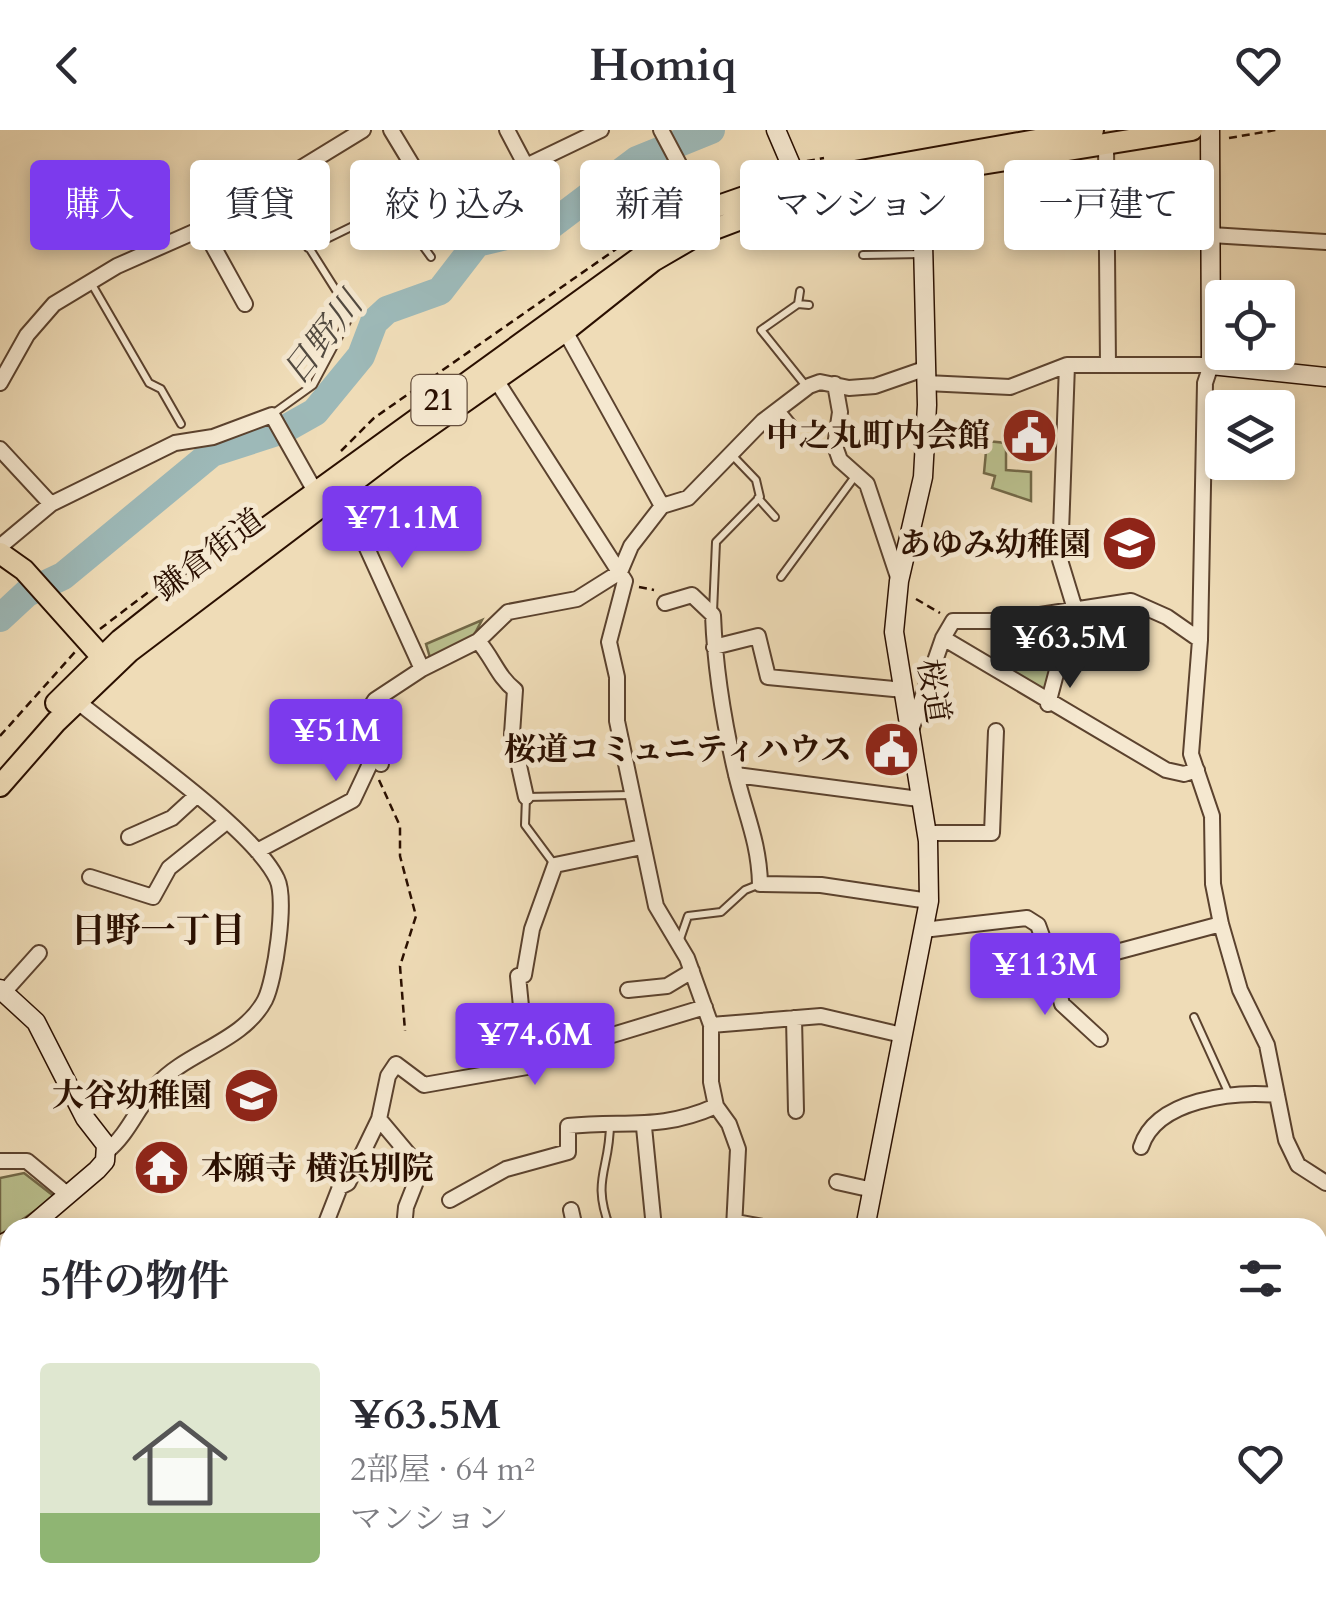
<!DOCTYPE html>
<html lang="ja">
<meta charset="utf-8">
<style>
body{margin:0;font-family:Cardo,"Noto Serif JP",serif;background:#f7f7f7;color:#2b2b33;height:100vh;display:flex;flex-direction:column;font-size:38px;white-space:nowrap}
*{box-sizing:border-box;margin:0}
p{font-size:32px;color:#7c7c81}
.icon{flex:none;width:55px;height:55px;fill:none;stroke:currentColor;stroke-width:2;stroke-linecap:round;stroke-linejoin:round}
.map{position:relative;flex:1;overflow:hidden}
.panel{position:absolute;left:0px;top:1088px;width:1328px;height:392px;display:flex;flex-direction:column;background:#fff;border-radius:30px 30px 0 0;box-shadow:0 5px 15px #0003}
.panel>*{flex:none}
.top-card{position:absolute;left:30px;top:30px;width:1268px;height:90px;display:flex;gap:20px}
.tools{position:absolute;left:1205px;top:150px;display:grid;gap:20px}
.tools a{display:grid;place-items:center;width:90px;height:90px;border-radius:10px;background:#fff;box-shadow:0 5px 15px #0003;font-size:50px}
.price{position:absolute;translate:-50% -85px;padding:0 22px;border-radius:10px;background:#7c3aed;color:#fff;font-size:32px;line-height:65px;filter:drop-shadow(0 2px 5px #0008)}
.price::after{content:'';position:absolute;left:50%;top:60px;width:30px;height:22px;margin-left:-15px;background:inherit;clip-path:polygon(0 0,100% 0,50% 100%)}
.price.selected{background:#222;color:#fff}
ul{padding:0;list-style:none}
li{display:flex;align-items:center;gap:30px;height:250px;padding:0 40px}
li span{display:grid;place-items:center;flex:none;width:280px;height:200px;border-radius:10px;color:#555}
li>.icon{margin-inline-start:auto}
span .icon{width:120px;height:120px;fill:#fffc;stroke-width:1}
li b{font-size:42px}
h2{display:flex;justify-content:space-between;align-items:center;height:120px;padding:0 40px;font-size:42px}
.chip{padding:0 35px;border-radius:10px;background:#fff;box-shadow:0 5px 15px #0003;font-size:35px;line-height:90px}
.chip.selected{background:#7c3aed;color:#fff}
header{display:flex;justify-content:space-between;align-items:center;height:130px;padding:0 40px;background:#fff;font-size:45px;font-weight:800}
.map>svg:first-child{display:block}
</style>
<header><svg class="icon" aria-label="back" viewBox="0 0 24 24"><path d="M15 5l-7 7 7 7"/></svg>Homiq<svg class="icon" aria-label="heart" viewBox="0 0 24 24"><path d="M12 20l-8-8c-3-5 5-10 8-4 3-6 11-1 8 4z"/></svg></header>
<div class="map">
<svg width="1326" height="1478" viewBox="0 0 1326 1478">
<rect width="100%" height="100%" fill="#efdcb7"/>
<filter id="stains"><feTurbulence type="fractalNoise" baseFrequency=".002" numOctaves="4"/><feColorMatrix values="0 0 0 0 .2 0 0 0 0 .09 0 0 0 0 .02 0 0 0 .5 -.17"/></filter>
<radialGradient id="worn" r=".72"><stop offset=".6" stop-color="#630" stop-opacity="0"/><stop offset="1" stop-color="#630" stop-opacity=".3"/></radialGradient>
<path fill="#bac08e" stroke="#726847" stroke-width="2.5" d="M987 311 1006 313V340L1031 342V371L992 358 995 346 984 343Z
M482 490 473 507 431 531 426 514Z
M1020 514 1053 525 1045 563 1009 541Z
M24 1043 55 1067 0 1105V1048Z"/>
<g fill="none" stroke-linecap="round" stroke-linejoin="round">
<path stroke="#9db9b8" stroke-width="28" d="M0 488 27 463 63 446 212 323 283 300 315 282 361 226 374 192 387 180 440 161 477 113 551 95 637 30 711 0"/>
<defs>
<path id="lane" d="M272 59 351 184 313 255 274 283
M308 118 427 60
M863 125 922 124
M431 127 423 116 442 87
M90 151 149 253 161 259 181 294
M798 174 800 161
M806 256 761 200 798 174 809 175
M758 368 775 387
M781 447 856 345
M713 482 716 412 760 367 756 350 733 326
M554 734 525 695 526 667 631 665
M680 809 688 786 721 782 745 760 760 754
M1194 887 1229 964
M610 993C610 1041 591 1048 610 1098
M1318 1360V1382"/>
<path id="street" d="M391 0 443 86 526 36 601 0
M507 0 526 36
M661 0 704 81
M1106 13 1108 235
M203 98 245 174
M1211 105 1326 112
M565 201 662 376
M496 250 625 451 609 512 617 547V591L656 776 687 828 711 895V952L716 976 729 994 738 1019 734 1098
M0 253 27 205 54 174 117 136 203 98 363 0
M926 253 1010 257 1067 235H1211L1205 253 1200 510 1191 624 1212 686 1213 754 1221 794 1240 860 1267 915 1286 1010 1298 1035 1326 1053
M835 254 840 282 835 316 840 330 867 354 899 450
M777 281 790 297
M0 319 51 374
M341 361 422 539
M3 422V414L51 374 175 313 213 307 272 285 316 363
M665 473 692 465 713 485C715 538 723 588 735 640 744 681 759 710 760 754L821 755 929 771
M943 508 1166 640 1184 644 1197 640
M478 511C493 528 498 547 515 560L512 604 526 667
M714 517 758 506 768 547 904 560
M77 571C125 611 253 698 277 749 287 769 275 850 265 870 243 912 186 922 157 955 138 976 129 1004 106 1022
M1048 574 1074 476 1060 430 1067 235
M376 581 381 634
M910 603 943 508 953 491H1001L1131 471 1167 487 1200 510
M736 645 919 669
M927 703H992L996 601
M129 707 172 688 196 666
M257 721 353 670 369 636 368 581 375 570 422 539 478 511 508 482 577 469 620 442 631 416 662 376 688 368 763 291 809 256 820 252 849 258 875 256 924 239
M90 747 153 767 169 738 225 693
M923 800 1027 788 1038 795 1051 831 1064 836 1221 794
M1051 831 1062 874 1100 909
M628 860 667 856 692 841
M4 862 39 823
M794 888 796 981
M711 895 821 886 902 905
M586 913 705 877
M379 989 421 1039 406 1077 404 1098
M644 997 654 1098
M1141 1017C1156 969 1234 961 1277 965
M0 1031H27L68 1065
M837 1052 873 1060
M450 1070 506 1039 568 1022V996C626 990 660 1001 716 976
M571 1080 575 1098
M736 1092 768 1098
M324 1098 340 1057 348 1053 379 989 388 946 396 934 424 955 527 937 518 846 524 845 532 799 555 735 642 717
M0 1206 10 1202
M1318 1285 1326 1272
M0 1291 10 1285
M1318 1320H1326
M0 1359 6 1372
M253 1470 259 1478
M388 1470 398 1478
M57 1478 64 1470
M166 1478 178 1470
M304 1478 315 1470
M419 1478 426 1470
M504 1478 511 1470
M612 1478 614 1470
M699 1478 702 1470
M937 1478 938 1470
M1173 1478 1175 1470
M1274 1478 1277 1470"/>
<path id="secondary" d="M776 0 803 63
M1210 0 1211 235 1326 247
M0 859 36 892 85 988 106 1015 105 1031 97 1040 29 1098
M865 1098 929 771 928 711 894 502 899 451 923 347 927 275 921 31
M0 1115 10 1110
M0 1413 10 1407
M837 1478 839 1470"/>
<path id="primary" d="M0 423 24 440 109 535
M56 573 120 510 211 438 704 81 776 56 1093 0
M0 656 56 592 129 522 397 319 565 201 653 131 696 106 783 73 900 47 1192 0"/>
</defs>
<use href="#lane" stroke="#5b422e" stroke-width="10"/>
<use href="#street" stroke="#5b422e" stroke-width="18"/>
<use href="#secondary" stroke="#2a0f00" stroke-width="21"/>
<use href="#primary" stroke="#2a0f00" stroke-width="24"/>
<path stroke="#2a0f00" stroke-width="2.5" stroke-dasharray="8 5" stroke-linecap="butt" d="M1229 8 1276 0
M807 31 824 28
M1078 38 1079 48
M341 321 374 288 665 85
M639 457 654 460
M916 469 940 483
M100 499 189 431
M0 606 75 522
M379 650 400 696V726L416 786 400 836 405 901
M661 1470 682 1478
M1051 1470 1054 1478
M1101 1478 1104 1470"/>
<use href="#lane" stroke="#f5e8d0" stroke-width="6"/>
<use href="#street" stroke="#f5e8d0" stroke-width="14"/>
<use href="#secondary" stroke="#f5e8d0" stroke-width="18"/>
<use href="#primary" stroke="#efdcb7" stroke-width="20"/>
</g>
<defs>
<symbol id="civic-disc" viewBox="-11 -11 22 22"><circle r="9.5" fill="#8f2418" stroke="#f5e8d0"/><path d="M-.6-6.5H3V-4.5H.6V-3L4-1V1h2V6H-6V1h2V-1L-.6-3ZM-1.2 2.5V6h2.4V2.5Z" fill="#fff"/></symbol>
<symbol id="school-disc" viewBox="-11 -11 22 22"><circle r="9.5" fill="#8f2418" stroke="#f5e8d0"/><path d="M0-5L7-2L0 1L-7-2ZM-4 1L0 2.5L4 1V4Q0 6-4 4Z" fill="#fff"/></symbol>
<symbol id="temple-disc" viewBox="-11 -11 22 22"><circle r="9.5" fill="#8f2418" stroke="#f5e8d0"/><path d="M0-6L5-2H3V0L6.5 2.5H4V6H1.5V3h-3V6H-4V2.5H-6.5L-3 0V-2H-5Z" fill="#fff"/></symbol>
</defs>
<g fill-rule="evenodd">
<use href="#civic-disc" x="998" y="274" width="63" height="63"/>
<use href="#school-disc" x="1098" y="382" width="63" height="63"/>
<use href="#civic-disc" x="860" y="588" width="63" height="63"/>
<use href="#school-disc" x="220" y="934" width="63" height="63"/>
<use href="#temple-disc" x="130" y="1006" width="63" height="63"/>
</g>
<g text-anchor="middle" stroke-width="10" stroke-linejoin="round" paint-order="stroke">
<rect fill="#f5e8d0" stroke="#67503e" stroke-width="2.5" x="411.5" y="245" width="55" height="50" rx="8"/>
<g font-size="30" font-weight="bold" fill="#2a0f00">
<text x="439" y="280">21</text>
</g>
<g font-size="32" font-weight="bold" fill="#2a0f00" stroke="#f5e8d0" text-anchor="end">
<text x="990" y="316">中之丸町内会館</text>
<text x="1091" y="425">あゆみ幼稚園</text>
<text x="852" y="630">桜道コミュニティハウス</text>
<text x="212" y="976">大谷幼稚園</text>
<text x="201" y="1049" text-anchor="start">本願寺 横浜別院</text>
</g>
<g font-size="32" fill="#2a0f00" stroke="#f5e8d0">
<text transform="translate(209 424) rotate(-37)" y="11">鎌倉街道</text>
<text transform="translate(934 561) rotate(81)" y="11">桜道</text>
</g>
<g font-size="35" font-style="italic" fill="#524a40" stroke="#f5e8d0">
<text transform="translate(322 208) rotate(-52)" y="12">日野川</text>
</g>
<g font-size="35" font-weight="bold" fill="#2a0f00" stroke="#f5e8d0">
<text x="158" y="812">日野一丁目</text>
</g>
</g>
<rect width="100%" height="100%" filter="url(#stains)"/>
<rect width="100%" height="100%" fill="url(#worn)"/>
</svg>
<div class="tools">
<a><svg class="icon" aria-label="locate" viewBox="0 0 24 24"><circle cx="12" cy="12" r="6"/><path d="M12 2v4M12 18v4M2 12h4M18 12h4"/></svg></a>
<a><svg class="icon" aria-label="layers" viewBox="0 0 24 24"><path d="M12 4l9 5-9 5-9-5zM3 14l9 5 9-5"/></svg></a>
</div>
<b class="price" style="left:402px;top:441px">¥71.1M</b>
<b class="price selected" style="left:1070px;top:561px">¥63.5M</b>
<b class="price" style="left:336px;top:654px">¥51M</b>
<b class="price" style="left:1045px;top:888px">¥113M</b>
<b class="price" style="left:535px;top:958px">¥74.6M</b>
<div class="top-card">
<a class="chip selected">購入</a>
<a class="chip">賃貸</a>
<a class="chip">絞り込み</a>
<a class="chip">新着</a>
<a class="chip">マンション</a>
<a class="chip">一戸建て</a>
</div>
<section class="panel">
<h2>5件の物件<svg class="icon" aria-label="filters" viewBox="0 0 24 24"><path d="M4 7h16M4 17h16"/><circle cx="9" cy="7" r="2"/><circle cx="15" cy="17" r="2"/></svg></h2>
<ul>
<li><span style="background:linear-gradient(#dfe7d0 75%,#8fb573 0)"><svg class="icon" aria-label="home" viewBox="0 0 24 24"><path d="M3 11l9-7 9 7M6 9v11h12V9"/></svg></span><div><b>¥63.5M</b><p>2部屋 · 64 m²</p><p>マンション</p></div><svg class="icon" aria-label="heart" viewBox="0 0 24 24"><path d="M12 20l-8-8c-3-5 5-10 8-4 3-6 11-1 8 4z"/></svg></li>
</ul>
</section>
</div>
